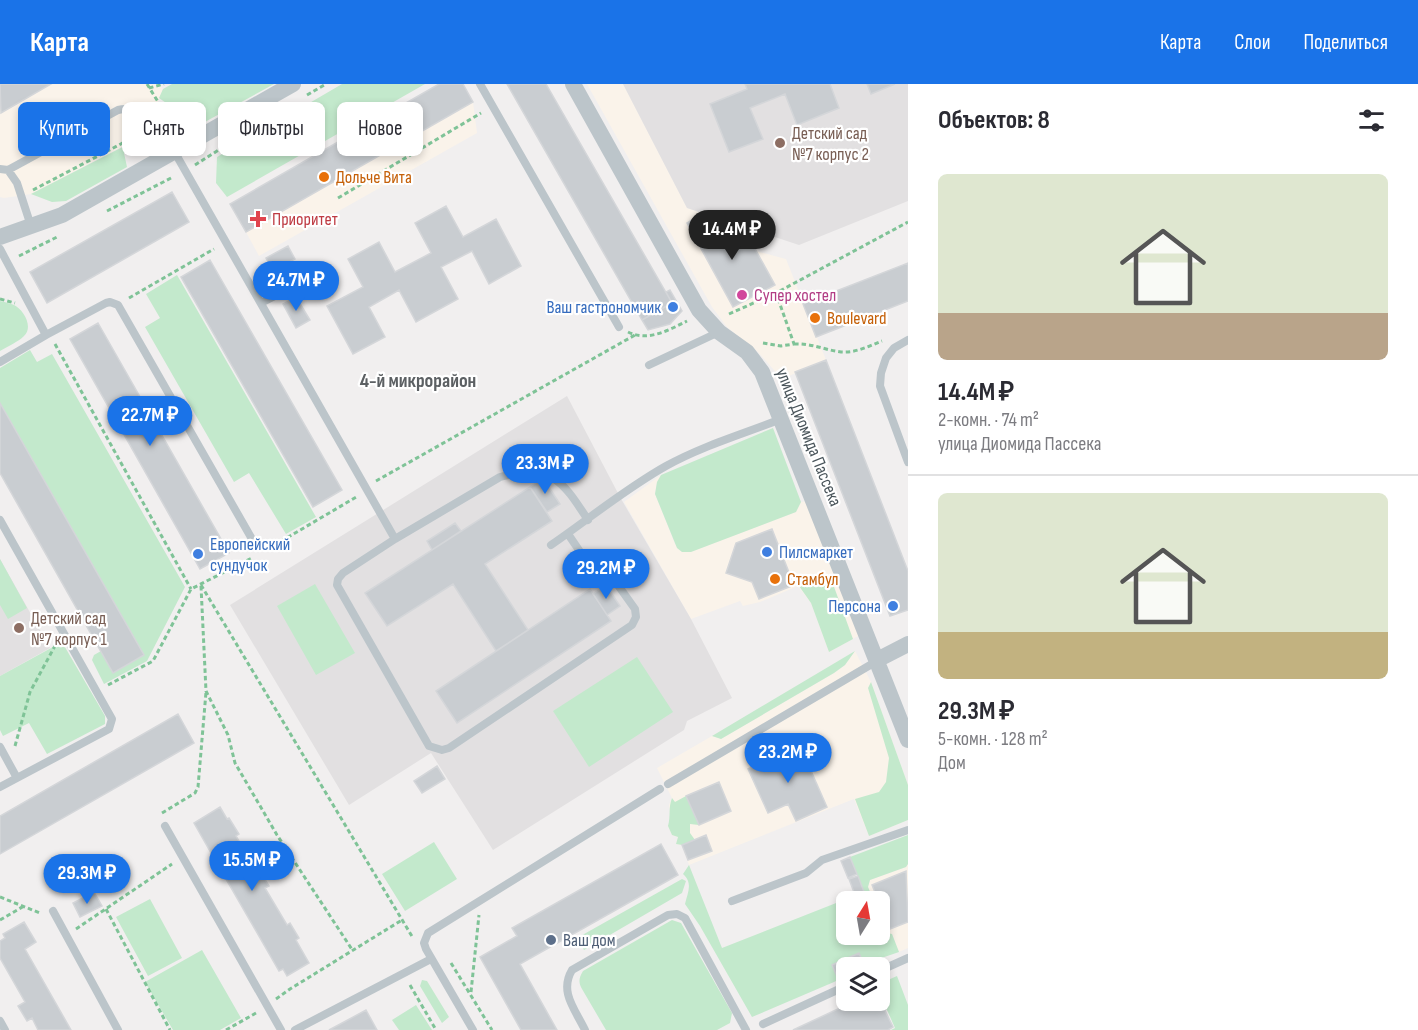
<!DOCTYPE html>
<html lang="ru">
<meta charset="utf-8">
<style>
body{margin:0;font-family:"Sofia Sans Condensed",sans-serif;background:#f7f7f7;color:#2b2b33;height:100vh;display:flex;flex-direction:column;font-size:22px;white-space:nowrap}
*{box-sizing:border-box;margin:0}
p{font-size:20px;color:#7c7c81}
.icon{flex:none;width:33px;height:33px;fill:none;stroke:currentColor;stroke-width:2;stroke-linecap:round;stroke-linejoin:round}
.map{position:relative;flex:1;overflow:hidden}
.sheet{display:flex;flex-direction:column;background:#fff;width:510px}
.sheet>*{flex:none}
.banner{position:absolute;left:18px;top:18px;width:570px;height:54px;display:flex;gap:12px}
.needle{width:39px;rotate:11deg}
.controls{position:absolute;left:836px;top:807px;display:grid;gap:12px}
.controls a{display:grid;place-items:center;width:54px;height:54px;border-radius:9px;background:#fff;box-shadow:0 3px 9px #0003;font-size:30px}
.price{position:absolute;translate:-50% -51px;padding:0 14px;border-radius:21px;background:#1a73e8;color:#fff;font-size:20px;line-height:39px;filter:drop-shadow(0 2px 3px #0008)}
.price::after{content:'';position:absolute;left:50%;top:36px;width:18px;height:14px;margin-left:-9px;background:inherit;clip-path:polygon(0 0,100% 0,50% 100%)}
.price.active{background:#222;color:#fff}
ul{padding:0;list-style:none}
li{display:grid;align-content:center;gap:12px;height:318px;padding:0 30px}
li+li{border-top:2px solid #e1e1e2}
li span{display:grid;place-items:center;height:186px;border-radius:9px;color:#555}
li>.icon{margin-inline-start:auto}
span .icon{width:108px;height:108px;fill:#fffc;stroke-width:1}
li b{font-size:26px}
h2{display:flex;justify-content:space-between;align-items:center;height:72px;padding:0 30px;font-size:26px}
.pill{padding:0 21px;border-radius:9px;background:#fff;box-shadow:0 3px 9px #0003;font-size:21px;line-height:54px}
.pill.active{background:#1a73e8;color:#fff}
header{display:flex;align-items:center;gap:36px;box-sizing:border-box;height:84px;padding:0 30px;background:#1a73e8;color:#fff}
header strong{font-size:28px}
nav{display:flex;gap:33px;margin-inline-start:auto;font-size:21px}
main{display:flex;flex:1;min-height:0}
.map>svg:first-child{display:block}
</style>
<header>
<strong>Карта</strong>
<nav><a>Карта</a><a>Слои</a><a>Поделиться</a></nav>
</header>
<main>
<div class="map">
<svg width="908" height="946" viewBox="0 0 908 946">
<rect width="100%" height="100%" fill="#f1efef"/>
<path fill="#faf3ea" d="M0 0H159L163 5 143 56 141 53 31 110 4 114 0 113Z
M587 0H623L687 124 741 142 756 167 786 175 826 276 782 295 758 268 727 243 712 223Z
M473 18 477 49 259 172 246 148Z
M661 391 657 398 655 410 675 460 682 468H690L796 428 801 418 808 417 860 551 829 568 811 519 798 502 760 518 743 522 740 517 691 535 624 418Z
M855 567 871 598 908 701V736L869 752 854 715 689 781 682 761 676 760 678 753 672 751 668 742 671 732 669 721 672 714 657 684 712 652 721 655 834 589 845 581Z
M908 780V864L899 868 892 850 886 849 879 831V818L874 817 868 803 870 796 906 783Z"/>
<path fill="#e2e0e1" d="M623 0H908V117L799 161 687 124Z
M567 312 620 413 691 535 732 614 687 637 684 646 493 766 431 669 349 721 230 521Z
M0 475 50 564 0 592Z"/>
<path fill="#c3e9cc" d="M172 0H274L192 45 182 30 159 14 163 5Z
M342 0H425L227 113 216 99 217 73Z
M142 53 143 56 142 60 124 69 127 83 66 117 52 118 31 110Z
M177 191 316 433 286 450 249 389 234 398 145 243 160 234 146 210Z
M0 217C4 218 10 219 14 221 23 225 34 243 24 252 18 258 8 262 0 267Z
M30 266 37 278 52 270 185 503 147 577 104 600 92 576 94 571 101 567 114 588 144 571 0 319V284Z
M773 344 801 418 796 428 691 468H682L677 464 655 410 657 398 661 391Z
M0 475 27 524 8 535 0 521Z
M814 493H822L833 500 853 555 829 568 811 519 799 502Z
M315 500 355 569 316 591 277 522Z
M62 558 105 632V640L47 670 29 639 3 652 0 646V592Z
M855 567 845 581 834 589 721 655 712 652Z
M637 573 673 628 589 683 553 627Z
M871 598 908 701V736L869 752 855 715 879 708 886 698 889 674 868 604Z
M686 712 699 741 690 740V749L695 756 682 761 676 760 678 753 672 751 668 742C671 732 668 724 672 714L675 718Z
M908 751V780L906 783 870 796 868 803 874 817 846 818V850H879V831L886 849 892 850 899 868 864 880 865 883 846 884V892L834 898 752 933 700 842 685 820C688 808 693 799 683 790L689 781 722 864 864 808 850 773Z
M434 758 457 795 405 827 382 790Z
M682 795 686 797 682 809 584 866 577 854Z
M150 815 182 874 148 892 116 833Z
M672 836 681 839 732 929 730 939 717 946H606L582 905C578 898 579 894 583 887Z
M202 866 241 934 220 946H173L145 898Z
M897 892 908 921V946H891L895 944 879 908V900Z
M422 896 427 897 449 933 442 939 420 902Z
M416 921 432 946H399L392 936Z"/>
<path fill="#c9cdd1" stroke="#d4d6d9" stroke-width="1.5" d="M0 0H51L1 29Z
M439 0H463L473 18 246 148 230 120Z
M507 0H546L672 219 642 236Z
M745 0H830L839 24 797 41 785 10 750 24 763 55 729 68 710 20 747 5Z
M867 0H895L871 10Z
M172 108 189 138 47 219 30 188Z
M446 122 463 153 496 135 521 182 489 200 472 167 441 183 458 215 416 238 399 206 369 223 385 253 353 270 327 222 363 203 348 175 379 158 395 188 431 169 415 139Z
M695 134 748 152 775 201 733 223 687 139Z
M288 162 295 175 273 187 266 174Z
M210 176 342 406 313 423 181 193Z
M908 179V217L816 253 803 220Z
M670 206 682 227 670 240 648 246 642 236 672 219 666 208Z
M296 213 310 236 296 244 283 220Z
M98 239 229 469 200 485 70 255Z
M826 276 908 487V526L890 532 795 288Z
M0 319 144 571 113 589 0 389Z
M543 394 560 420 547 428 530 403Z
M530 403 552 437 485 480 528 546 496 567 453 500 387 542 365 509Z
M455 439 461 447 432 466 427 457Z
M772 445 794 501 759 515 752 498 726 489 736 459Z
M606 501 620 522 607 531 593 510Z
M590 505 611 537 457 639 436 607Z
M178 630 194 659 0 770V732Z
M800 662 827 723 796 737 788 720 768 729 748 685Z
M437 682 445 695 422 709 414 697Z
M719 698 731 727 699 741 686 712Z
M220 723 227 735 229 734 239 750 236 752 257 788 259 786 269 802 265 804 287 841 290 839 299 854 296 856 309 879 287 892 283 885 279 887 226 795 230 793 223 781 219 783 194 739Z
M706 751 712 767 688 776 682 761Z
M661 760 678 791 520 880 557 946H521L480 873 517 852 512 844Z
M850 773 857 790 848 794 841 777Z
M906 787 908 838 890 845 872 801Z
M858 792 864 808 855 811 849 795Z
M94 808 102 822 80 833 73 819Z
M24 838 36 858 25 865 71 946H38L32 934 27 937 18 922 25 918 0 874V857L5 854 3 850Z
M859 869 865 883 846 884V892L838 895 832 881Z
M879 914 893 943 888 946H793L857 916H879Z
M366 926 377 946H329L344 938Z"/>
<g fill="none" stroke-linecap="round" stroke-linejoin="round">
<path stroke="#7fc397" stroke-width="3" stroke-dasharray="4.5 3" stroke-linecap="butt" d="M147 0 160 21 187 42
M149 4 164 0
M307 11 326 0
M195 81 253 44
M33 106 140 50
M338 114 481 29
M107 127 173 93
M19 172 59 152
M129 214 214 165
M0 215 15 219
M729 230 776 209
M628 248C648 258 669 246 687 237
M763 259 781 262 794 260 776 209 908 138
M55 260 191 505
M794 260C811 259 825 266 841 268 856 269 869 262 882 257
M376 397 635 251
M268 465 358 412
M201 501 413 854
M201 502 206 607 228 651 235 679 277 751 353 867
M108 601 153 577 191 505 252 474
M15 662 30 608 56 560
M162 729 195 709 198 703 206 608
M0 813 40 829
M106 825 170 946
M0 836 24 822
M76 845 172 780
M451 879 492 946
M410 901 436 946
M471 908 479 831
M276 915 290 905 402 836
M226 946 256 929"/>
<path stroke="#bcc5ca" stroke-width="8" d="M480 0 619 243
M0 85 8 86 17 99 31 142
M8 86 118 26C146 19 157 51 174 67L395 455
M0 165 46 251 0 278
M261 219 328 185
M46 251 106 219 110 218 118 221 256 462
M908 256 894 264 886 274 881 289 880 302 908 378
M649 281 719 248
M0 436 112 635 109 645 0 703
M568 450 585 475 605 483 635 525 636 533 632 541 449 664 442 666 429 662 337 501 338 495 343 489 395 455 500 393C551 379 562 396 588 436
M551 461C589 435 625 405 666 382 702 362 743 350 781 335
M0 663 17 694
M668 700 877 577
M165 742 281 946
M732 817 806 789 822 776 908 746
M53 827 118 946
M879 887 908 874
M0 937 5 946
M763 940 846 902
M295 946 431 875
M473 946 426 865 424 859 428 849 660 705
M585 946C575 925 559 908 572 886L668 831 677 830 685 834 746 946"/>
<path stroke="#bcc5ca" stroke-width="16" d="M573 0 699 226 719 248 747 268 762 288 908 656
M0 153 62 131 293 0
M877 576 908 560"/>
</g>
<g fill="#8d6e63" stroke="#fff" stroke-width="2">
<circle cx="780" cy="59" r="6"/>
<circle cx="19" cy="544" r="6"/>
</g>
<g fill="#e8710a" stroke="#fff" stroke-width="2">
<circle cx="324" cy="93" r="6"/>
<circle cx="815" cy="234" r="6"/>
<circle cx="775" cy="495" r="6"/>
</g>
<path fill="#e0444e" stroke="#fff" stroke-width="2" d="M255 126h6v6h6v6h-6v6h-6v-6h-6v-6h6z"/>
<circle fill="#d1479c" stroke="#fff" stroke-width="2" cx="742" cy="211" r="6"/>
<g fill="#3f7fe0" stroke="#fff" stroke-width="2">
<circle cx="673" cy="223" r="6"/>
<circle cx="767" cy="468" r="6"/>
<circle cx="198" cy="470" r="6"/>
<circle cx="893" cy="522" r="6"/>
</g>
<circle fill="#5c6f8a" stroke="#fff" stroke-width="2" cx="551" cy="856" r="6"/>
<g text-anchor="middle" stroke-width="4.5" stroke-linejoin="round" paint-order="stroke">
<g font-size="18" fill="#785e54" stroke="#fff" text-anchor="start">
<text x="792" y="55">Детский сад<tspan x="792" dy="21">№7 корпус 2</tspan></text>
<text x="31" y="540">Детский сад<tspan x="31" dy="21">№7 корпус 1</tspan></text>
</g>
<g font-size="18" fill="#c56008" stroke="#fff" text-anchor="start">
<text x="336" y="99">Дольче Вита</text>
<text x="827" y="240">Boulevard</text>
<text x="787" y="501">Стамбул</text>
</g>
<g font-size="18" fill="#be3a42" stroke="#fff" text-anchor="start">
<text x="272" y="141">Приоритет</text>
</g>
<g font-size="18" fill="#b23c85" stroke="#fff" text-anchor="start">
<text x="754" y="217">Супер хостел</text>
</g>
<g font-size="18" fill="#366cbe" stroke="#fff" text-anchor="end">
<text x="661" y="229">Ваш гастрономчик</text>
<text x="210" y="466" text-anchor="start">Европейский<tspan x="210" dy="21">сундучок</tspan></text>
<text x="779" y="474" text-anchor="start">Пилсмаркет</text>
<text x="881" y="528">Персона</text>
</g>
<g font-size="18" fill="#49545a" stroke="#fff">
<text transform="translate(809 353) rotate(68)" y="6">улица Диомида Пассека</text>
</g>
<g font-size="18" fill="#4e5e75" stroke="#fff" text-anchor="start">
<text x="563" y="862">Ваш дом</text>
</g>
<g font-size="20" font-weight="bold" fill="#5c6063" stroke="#fff">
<text x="418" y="303">4-й микрорайон</text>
</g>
</g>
</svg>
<div class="controls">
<a><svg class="needle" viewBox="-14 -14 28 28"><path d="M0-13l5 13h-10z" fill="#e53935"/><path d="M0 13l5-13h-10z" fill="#7c7c81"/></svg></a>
<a><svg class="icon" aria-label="layers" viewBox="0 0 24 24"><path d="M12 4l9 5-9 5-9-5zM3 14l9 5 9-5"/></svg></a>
</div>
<b class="price active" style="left:732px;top:177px">14.4M ₽</b>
<b class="price" style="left:296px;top:228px">24.7M ₽</b>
<b class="price" style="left:150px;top:363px">22.7M ₽</b>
<b class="price" style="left:545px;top:411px">23.3M ₽</b>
<b class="price" style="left:606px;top:516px">29.2M ₽</b>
<b class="price" style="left:788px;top:700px">23.2M ₽</b>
<b class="price" style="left:252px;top:808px">15.5M ₽</b>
<b class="price" style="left:87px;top:821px">29.3M ₽</b>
<div class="banner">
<a class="pill active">Купить</a>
<a class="pill">Снять</a>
<a class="pill">Фильтры</a>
<a class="pill">Новое</a>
</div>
</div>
<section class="sheet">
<h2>Объектов: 8<svg class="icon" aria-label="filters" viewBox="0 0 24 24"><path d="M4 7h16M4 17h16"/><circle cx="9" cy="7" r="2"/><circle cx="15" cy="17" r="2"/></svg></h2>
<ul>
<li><span style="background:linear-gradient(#dfe7d0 75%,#b9a48a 0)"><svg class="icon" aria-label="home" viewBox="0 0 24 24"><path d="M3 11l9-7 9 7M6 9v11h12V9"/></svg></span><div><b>14.4M ₽</b><p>2-комн. · 74 m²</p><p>улица Диомида Пассека</p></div></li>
<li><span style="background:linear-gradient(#dfe7d0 75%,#c2b280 0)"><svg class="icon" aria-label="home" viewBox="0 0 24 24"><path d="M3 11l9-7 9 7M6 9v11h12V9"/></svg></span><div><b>29.3M ₽</b><p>5-комн. · 128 m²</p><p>Дом</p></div></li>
</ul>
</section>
</main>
